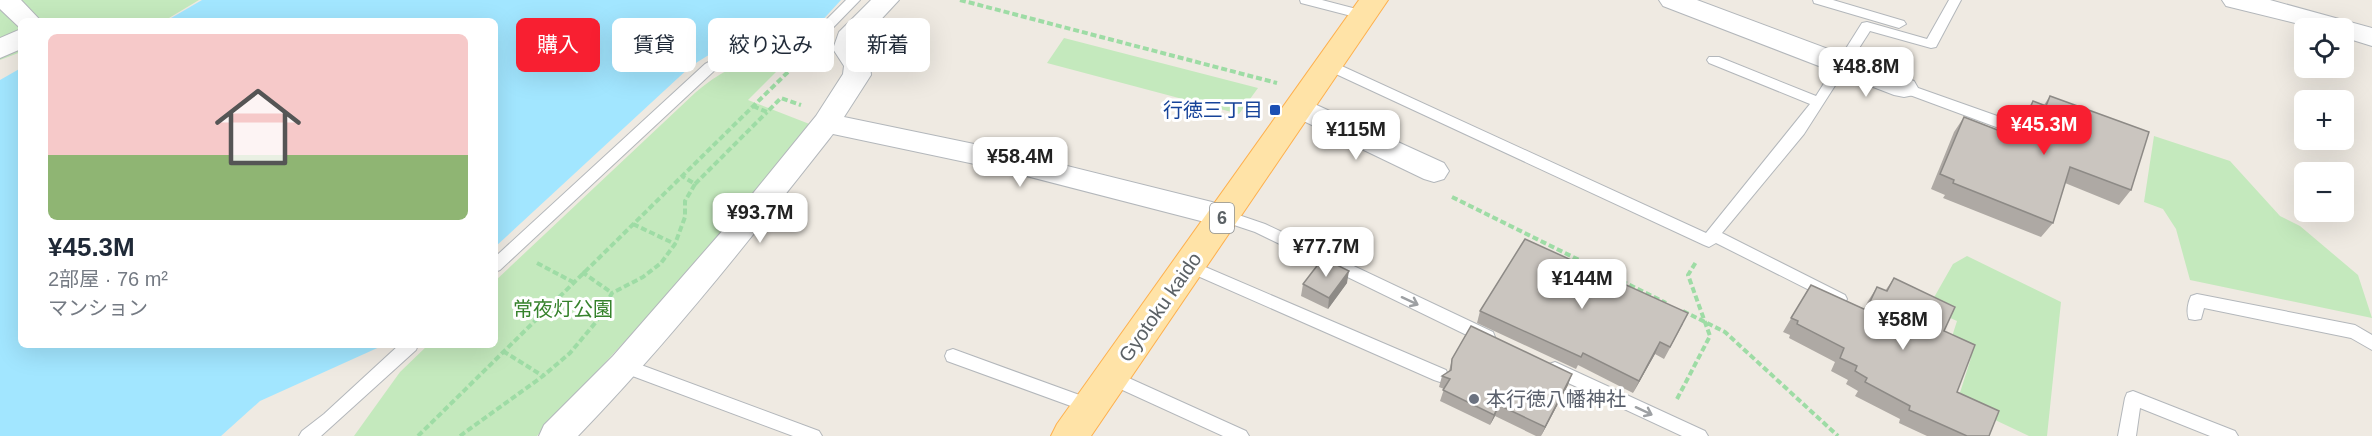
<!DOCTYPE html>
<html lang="ja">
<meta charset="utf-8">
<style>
body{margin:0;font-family:Arial,"Noto Sans JP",sans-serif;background:#f6f6f7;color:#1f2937;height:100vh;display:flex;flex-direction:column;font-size:22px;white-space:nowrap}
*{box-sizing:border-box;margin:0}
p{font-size:20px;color:#747a83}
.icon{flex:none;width:33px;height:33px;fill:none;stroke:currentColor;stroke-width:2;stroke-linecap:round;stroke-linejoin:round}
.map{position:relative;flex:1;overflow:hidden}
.details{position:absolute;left:18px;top:18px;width:480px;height:330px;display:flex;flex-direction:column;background:#fff;border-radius:9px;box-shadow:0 6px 24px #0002}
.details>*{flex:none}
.banner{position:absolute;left:516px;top:18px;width:570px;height:54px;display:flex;gap:12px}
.tools{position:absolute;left:2294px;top:18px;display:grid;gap:12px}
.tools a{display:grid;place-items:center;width:60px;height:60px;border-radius:9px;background:#fff;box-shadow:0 6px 24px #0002;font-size:30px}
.price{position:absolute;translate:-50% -51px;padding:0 14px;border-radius:12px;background:#fff;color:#222;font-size:20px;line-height:39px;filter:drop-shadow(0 2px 3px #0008)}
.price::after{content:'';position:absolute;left:50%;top:36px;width:18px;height:14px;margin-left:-9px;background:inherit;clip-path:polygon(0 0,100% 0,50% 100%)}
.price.current{background:#f81f31;color:#fff}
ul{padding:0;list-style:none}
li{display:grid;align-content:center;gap:12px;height:318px;padding:0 30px}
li+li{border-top:2px solid #e0e1e3}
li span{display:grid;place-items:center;height:186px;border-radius:9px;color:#555}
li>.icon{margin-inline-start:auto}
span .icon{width:108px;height:108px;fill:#fffc;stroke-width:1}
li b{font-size:26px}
.pill{padding:0 21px;border-radius:9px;background:#fff;box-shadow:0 6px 24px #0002;font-size:21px;line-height:54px}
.pill.current{background:#f81f31;color:#fff}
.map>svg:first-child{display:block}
</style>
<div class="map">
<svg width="2372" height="436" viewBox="0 0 2372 436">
<rect width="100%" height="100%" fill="#efeae2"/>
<path fill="#c4e9bd" d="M0 0H199L164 21H21V52L0 60Z
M1064 38 1258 88 1239 114 1047 63Z
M799 49 748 100 812 125 727 231 537 436H354L400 372 428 345H495V281L696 92C727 66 758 53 799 49Z
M2154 136 2230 161 2280 216 2300 226 2358 275 2372 318 2190 280 2176 229 2163 209 2144 202Z
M1967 256 2061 302 2047 436H2029L1957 402 1971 358 1949 346 1957 321 1928 308 1953 264Z"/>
<path fill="#a2e6ff" d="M202 0H841L818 25 738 42 720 48 691 66 495 247V21H166Z
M21 68V345H384L260 401 221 436H0V80Z"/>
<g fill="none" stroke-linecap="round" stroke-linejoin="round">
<defs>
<path id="service" d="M846 0H860L821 40 736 59 715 70 500 270 495 272V257L705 64 727 52 812 34Z
M1300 0H1322L1368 12 1369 15 1363 19 1301 3Z
M1813 0H1833L1904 21 1906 24 1899 28 1814 3Z
M1949 0H1961L1936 47 1931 48 1870 31 1804 134 1722 233 1845 295 1847 299 1845 303 1839 305 1716 243 1709 247 1704 245 1323 68 1321 65 1328 60 1333 62 1706 233 1810 104 1709 63 1707 60 1709 57H1719L1816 96 1862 23 1867 22 1927 39Z
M1904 83 2017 123 2019 127 2012 132 2007 131 1899 91 1897 88Z
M1224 210 1265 224 1493 332 1495 337 1493 342 1487 344 1481 342 1255 232 1219 220 1217 216 1219 212Z
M1189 260 1446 370 1448 375 1446 380 1440 382 1434 380 1184 270 1181 266 1184 262Z
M2197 294 2355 325 2372 335V350L2351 338 2204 308 2201 319 2195 320 2189 319C2186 312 2188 302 2191 296Z
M399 345H418L416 350 321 436H299L302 431 324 414Z
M953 349 1096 401 1098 406 1096 411 1090 413 947 361 945 356 947 351Z
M625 359 819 431 822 436H793L619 371 617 366 619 361Z
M1555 362 1705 431 1708 436H1682L1549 374 1547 369 1549 364Z
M1111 370 1246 431 1249 436H1223L1105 382 1103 377 1105 372Z
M2133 391 2235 431 2238 436H2210L2140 408 2136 436H2118L2125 398 2127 393Z"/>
<path id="minor" d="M0 0H21L41 21H21V28L19 27 0 9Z
M871 0H899L861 41 859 48 870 65 871 75 844 117 1003 150 1224 205 1235 208 1239 216 1235 224 1224 227 1003 170 833 134C751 238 670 341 578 436H539L544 425 613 356 724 229 816 116 843 74 844 66 833 49 839 32Z
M1659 0H1697L1914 81 1918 88 1914 95 1904 97 1894 95 1663 6Z
M2222 0H2270L2372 28V46L2343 37V28H2315L2226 6Z
M21 29V49L0 58V38Z
M1299 97 1444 163 1449 171 1444 179 1434 182 1424 179 1289 114 1285 107 1289 100Z"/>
<path id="primary" d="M1359 0H1388L1091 436H1051L1057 424Z"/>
</defs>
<use href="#service" stroke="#b3b7bb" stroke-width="2"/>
<use href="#minor" stroke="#b3b7bb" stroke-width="2"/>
<use href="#primary" stroke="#feb04d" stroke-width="2"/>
<path stroke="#9edca5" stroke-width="4" stroke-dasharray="6 3" stroke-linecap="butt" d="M960 0 1277 83
M753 106 767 112 781 98 801 105
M695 184 767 112
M1452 197 1666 303
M633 224 675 244
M537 263 573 282
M582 272 612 293
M1683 311 1725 332 1838 436
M503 351 543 376
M1677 399 1710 336 1688 275 1696 262
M418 436 792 68
M460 436 543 376 570 353 596 322 612 293 643 277 661 263 675 244 685 217V201L695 184 682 176"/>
<use href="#service" fill="#fff" fill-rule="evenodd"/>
<use href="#minor" fill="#fff" fill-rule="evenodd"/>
<use href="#primary" fill="#ffe3a7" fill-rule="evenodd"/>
</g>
<path fill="#aea9a4" d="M2050 96 2131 190 2119 205 2065 183 2053 223 2041 237 1943 198 1945 195 1931 189 1954 132 1964 117 2014 136 2020 125V123L2023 116 2033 101 2044 105Z
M1894 278 1944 331 1957 392 1989 436H1927L1899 423 1900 419 1855 396 1858 391 1846 384 1848 380 1831 371 1835 362 1789 338 1790 335 1783 332 1811 285 1864 309 1868 301 1877 287 1885 291Z
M1347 283 1328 309 1301 296 1303 284Z
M1480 311 1683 324 1664 359 1655 354 1633 393 1578 365 1576 369 1477 323Z
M1452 359 1568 385 1541 436H1536L1495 416 1490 425 1440 401 1444 389 1439 387 1442 376 1449 371Z"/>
<path fill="#8d8a86" d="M1349 271 1347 283 1328 309 1329 298Z
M1660 342 1655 354 1633 393 1639 381Z
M1572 374 1568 385 1541 436 1545 427Z
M1499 405 1495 416 1490 425 1494 415Z"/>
<path fill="#cac5bf" stroke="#8d8a86" stroke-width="1.5" d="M2050 96 2149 132 2131 190 2070 167 2053 223 1953 183 1954 180 1940 174 1964 117 2018 138 2026 117 2031 113 2030 108 2033 101 2046 106Z
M1525 239 1688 313 1670 347 1660 342 1639 381 1583 353 1581 357 1480 311Z
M1323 258 1349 271 1329 298 1303 284Z
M1894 278 1955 307 1944 331 1975 345 1957 392 1999 411 1989 436H1967L1909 410 1910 406 1865 382 1867 378 1855 371 1857 366 1840 358 1844 348 1797 324 1798 321 1791 318 1811 285 1866 310 1877 287 1887 291Z
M1471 326 1572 374 1545 427 1499 405 1494 415 1443 390 1450 379 1442 376 1451 370 1452 359Z"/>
<defs><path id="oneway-shaft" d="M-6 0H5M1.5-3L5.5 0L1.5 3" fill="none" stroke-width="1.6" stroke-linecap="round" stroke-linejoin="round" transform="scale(1.5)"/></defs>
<g stroke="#9da0a3">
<use href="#oneway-shaft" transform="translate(1410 301) rotate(25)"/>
<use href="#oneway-shaft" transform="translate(1644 411) rotate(25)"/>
</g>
<rect fill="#1a4fb4" stroke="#fff" stroke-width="2" x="1269" y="104" width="12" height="12" rx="3"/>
<circle fill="#6b7280" stroke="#fff" stroke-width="2" cx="1474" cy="399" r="6"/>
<g text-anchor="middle" stroke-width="6" stroke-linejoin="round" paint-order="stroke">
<rect fill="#fff" stroke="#8c9093" stroke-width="1.5" x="1210" y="203" width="24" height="30" rx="4.5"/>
<g font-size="18" font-weight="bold" fill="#5b6165">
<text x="1222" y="224">6</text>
</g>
<g font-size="20" fill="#164399" stroke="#fff" text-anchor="end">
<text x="1263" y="117">行徳三丁目</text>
</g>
<g font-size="20" fill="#5b6165" stroke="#fff">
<text transform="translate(1160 307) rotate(-55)" y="7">Gyotoku kaido</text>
</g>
<g font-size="20" fill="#36822c" stroke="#fff">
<text x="563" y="316">常夜灯公園</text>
</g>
<g font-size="20" fill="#5b616d" stroke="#fff" text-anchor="start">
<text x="1486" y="406">本行徳八幡神社</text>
</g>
</g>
</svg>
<div class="tools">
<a><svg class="icon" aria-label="locate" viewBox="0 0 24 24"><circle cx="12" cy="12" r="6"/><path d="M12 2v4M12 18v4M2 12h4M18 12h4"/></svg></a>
<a>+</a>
<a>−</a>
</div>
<b class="price" style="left:1866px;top:98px">¥48.8M</b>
<b class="price current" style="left:2044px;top:156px">¥45.3M</b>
<b class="price" style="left:1356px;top:161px">¥115M</b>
<b class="price" style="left:1020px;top:188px">¥58.4M</b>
<b class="price" style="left:760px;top:244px">¥93.7M</b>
<b class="price" style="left:1326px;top:278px">¥77.7M</b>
<b class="price" style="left:1582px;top:310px">¥144M</b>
<b class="price" style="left:1903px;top:351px">¥58M</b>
<div class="banner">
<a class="pill current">購入</a>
<a class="pill">賃貸</a>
<a class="pill">絞り込み</a>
<a class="pill">新着</a>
</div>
<section class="details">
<ul>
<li><span style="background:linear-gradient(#f6c9c9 65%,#8fb573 0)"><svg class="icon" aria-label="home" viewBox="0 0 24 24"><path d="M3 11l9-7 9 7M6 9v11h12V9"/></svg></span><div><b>¥45.3M</b><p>2部屋 · 76 m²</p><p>マンション</p></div></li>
</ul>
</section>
</div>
